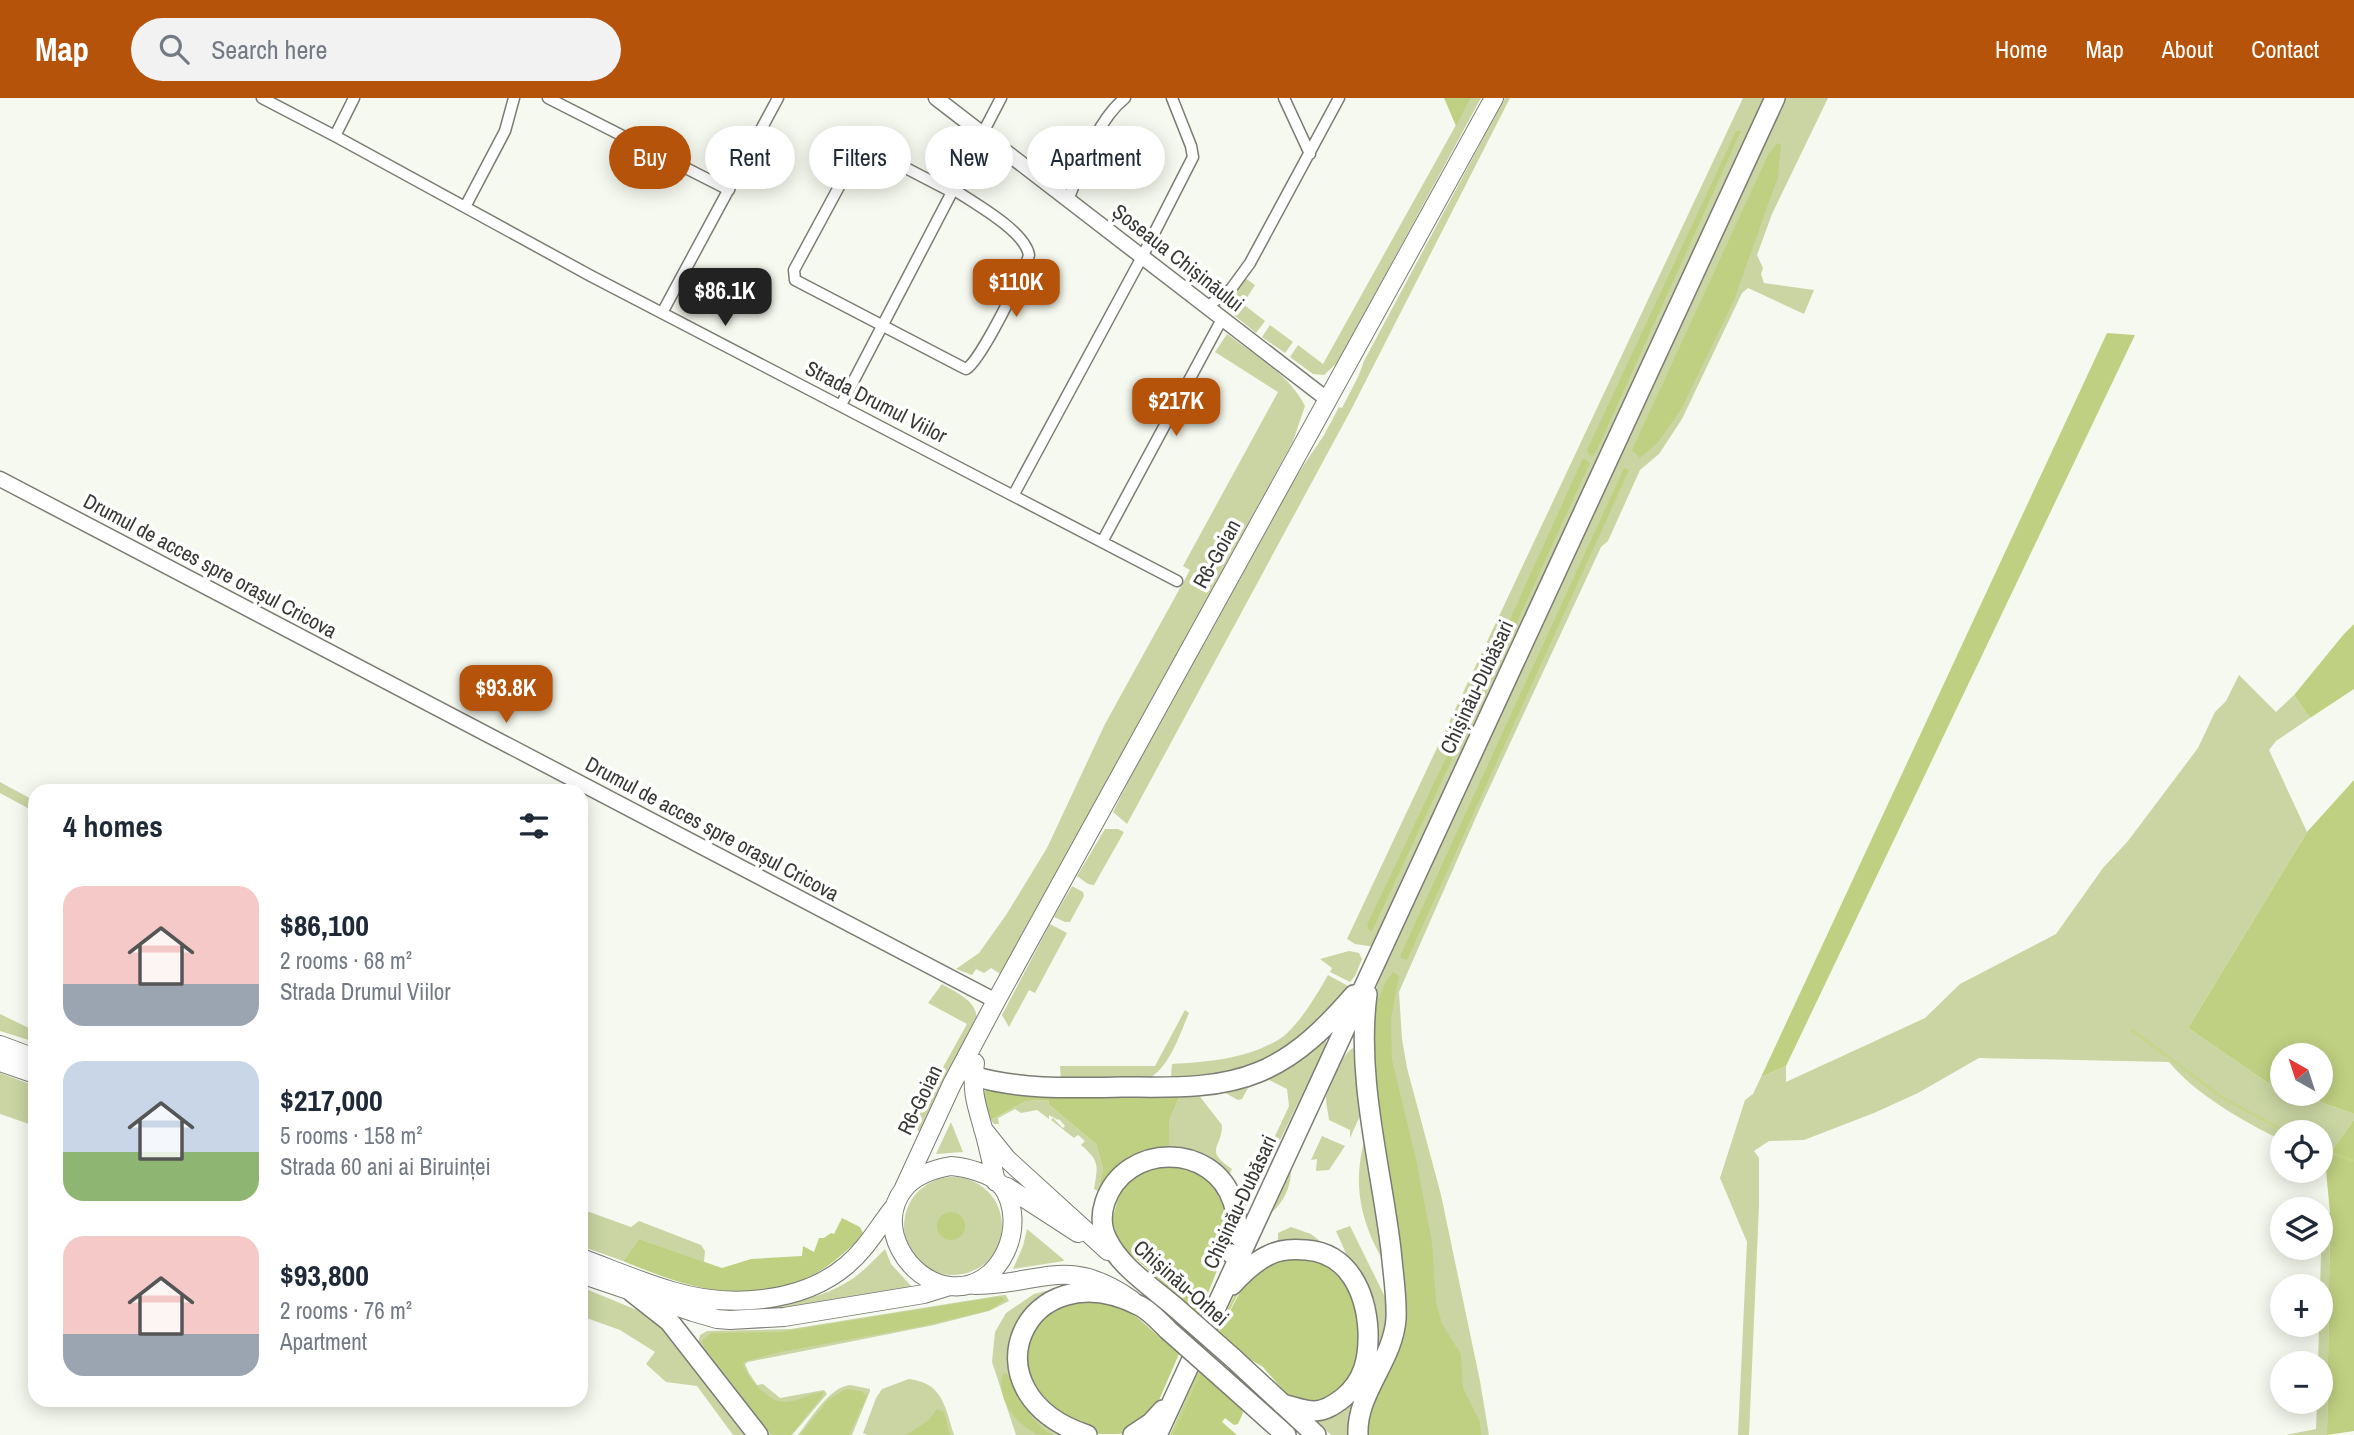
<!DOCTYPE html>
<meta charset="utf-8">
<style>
body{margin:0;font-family:"Archivo Narrow",sans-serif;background:#f2f2f3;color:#1f2937;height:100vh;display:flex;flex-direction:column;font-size:26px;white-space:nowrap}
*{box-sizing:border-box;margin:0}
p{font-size:23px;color:#747a83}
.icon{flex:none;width:38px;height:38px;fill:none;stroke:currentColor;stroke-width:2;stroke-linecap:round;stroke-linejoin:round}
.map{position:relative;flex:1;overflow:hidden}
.sheet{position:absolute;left:28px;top:686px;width:560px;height:623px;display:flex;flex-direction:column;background:#fff;border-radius:21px;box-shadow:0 4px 18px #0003}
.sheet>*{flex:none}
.top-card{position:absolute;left:609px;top:28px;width:665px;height:63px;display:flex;gap:14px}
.needle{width:46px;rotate:321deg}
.buttons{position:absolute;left:2270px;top:945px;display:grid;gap:14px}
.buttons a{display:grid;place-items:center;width:63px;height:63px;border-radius:50%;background:#fff;box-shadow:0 4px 18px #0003;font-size:35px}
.price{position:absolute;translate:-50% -60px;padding:0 16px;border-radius:14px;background:#b45309;color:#fff;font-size:23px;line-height:46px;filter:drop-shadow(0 2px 4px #0008)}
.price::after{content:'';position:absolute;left:50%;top:42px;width:21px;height:16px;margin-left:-10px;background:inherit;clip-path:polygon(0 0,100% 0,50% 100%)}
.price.on{background:#222;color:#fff}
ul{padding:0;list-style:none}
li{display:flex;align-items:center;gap:21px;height:175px;padding:0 35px}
li span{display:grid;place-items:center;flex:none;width:196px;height:140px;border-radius:21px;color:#555}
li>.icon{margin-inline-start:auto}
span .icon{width:84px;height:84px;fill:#fffc;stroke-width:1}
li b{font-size:30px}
h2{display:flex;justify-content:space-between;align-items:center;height:84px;padding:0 35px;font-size:30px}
.chip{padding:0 24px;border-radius:32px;background:#fff;box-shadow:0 4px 18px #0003;font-size:24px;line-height:63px}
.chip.on{background:#b45309;color:#fff}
header{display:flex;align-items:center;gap:42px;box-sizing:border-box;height:98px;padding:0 35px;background:#b45309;color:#fff}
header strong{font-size:33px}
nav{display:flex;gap:38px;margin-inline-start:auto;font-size:24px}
.search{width:490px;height:63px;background:#f2f2f3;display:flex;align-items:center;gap:18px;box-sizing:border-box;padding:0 24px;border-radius:38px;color:#747a83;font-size:26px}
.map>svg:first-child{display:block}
</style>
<header>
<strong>Map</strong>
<div class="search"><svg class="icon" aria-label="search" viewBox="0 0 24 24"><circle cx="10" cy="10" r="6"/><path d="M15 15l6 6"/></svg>Search here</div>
<nav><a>Home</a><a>Map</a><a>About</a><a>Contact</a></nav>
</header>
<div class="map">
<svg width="2354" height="1337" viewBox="0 0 2354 1337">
<rect width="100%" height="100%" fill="#f6f9ef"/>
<path fill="#cad5a3" d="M1471 0H1481L1338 264 1324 277 1313 276 1290 259 1298 247 1323 266Z
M1505 0H1510L1352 310 1127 726 1113 714 1132 676 1289 389 1324 337 1339 309 1342 310 1359 277 1364 263Z
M1743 0H1770L1376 849 1355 846 1347 841Z
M1779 0H1828L1772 116 1757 157 1763 170 1761 176 1764 185 1814 192 1804 216 1748 190 1742 195 1682 321 1659 356 1640 372 1608 443 1601 449 1480 710 1399 894 1402 941 1407 970 1441 1097 1480 1283 1489 1337H1362L1389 1258 1384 1074 1370 911 1391 843Z
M1245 180 1255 187 1243 206 1265 223 1256 235 1224 209 1223 204Z
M1270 227 1293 244 1285 255 1262 239Z
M1227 236C1254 257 1289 276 1305 308L1293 343 1002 877 991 870 984 875 976 871 972 877 956 871 979 855 1006 817 1047 750 1105 626 1190 472 1183 468 1278 294 1215 254Z
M2239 577 2276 614 2294 597 2310 620 2276 643 2269 652 2307 734 2188 930 2268 985 2282 990V996H2298L2354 1016V1022L2325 1062 2321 1060 2320 1034H2282V1042C2245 1025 2194 995 2169 964L1979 960 1918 995 1874 1015 1804 1042 1769 1043 1754 1053 1759 1060V1107L1749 1337H1738L1747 1144 1720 1080 1745 1002 1753 996 1761 979 1786 968V984L1925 920 1960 886 2056 836 2103 770 2128 743 2198 650 2215 614 2226 603Z
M0 684 35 703V714L0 695Z
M1105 731H1118L1124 734 1094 787 1088 786 1077 778Z
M1072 788 1083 794 1084 798 1070 824H1065L1054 819Z
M1050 826 1067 835 1035 895 1029 892 1009 929 1002 917Z
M1349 853 1359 855 1362 861 1355 878 1350 884 1330 874 1332 870 1320 861Z
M1328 877 1348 888 1339 902 1298 947 1236 977 1174 980 1171 978 1172 966C1208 964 1246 961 1278 942 1296 932 1318 895 1328 877Z
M942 886C958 896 978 902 977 924L920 1034 911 1027 967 926 928 905Z
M1185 912 1189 915C1179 938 1170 969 1147 982L1061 984 1060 968H1155Z
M0 916 35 933V944L0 933Z
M1320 941H1326V947L1257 1090 1252 1088 1289 1008 1287 991 1269 982 1248 990 1242 1001 1238 1002 1220 992Z
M1353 950 1357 953 1364 1009 1350 1040V1032L1329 1022C1328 1014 1326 1006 1326 999 1328 988 1344 953 1353 950Z
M0 975 35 988V1028L0 1016Z
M1194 991 1222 1027C1222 1051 1203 1051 1232 1071L1230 1075 1221 1077 1169 1053V1024L1182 992Z
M1048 1002 1049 1007 1096 1046 1103 1071 1098 1093 1094 1091C1098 1068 1100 1063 1081 1047L1085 1043 1078 1037 1074 1040 1051 1022 1053 1020 1063 1030 1065 1028 1059 1021 1058 1022 1049 1017V1021L1037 1012 1021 1015 1015 1011 998 1020 999 1026H994L991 1022 1026 1003Z
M951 1024 963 1054 936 1056Z
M1322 1038 1345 1048 1329 1072 1316 1073 1317 1061 1311 1062Z
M1365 1040 1389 1172C1362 1130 1351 1089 1365 1040Z
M1291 1069C1292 1087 1284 1105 1270 1116Z
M904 1128a49 49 0 1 1 98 0a49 49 0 1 1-98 0Z
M581 1111 631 1129 639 1123 701 1147 705 1153 704 1164 639 1141 623 1163 581 1148Z
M2330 1115 2327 1337H2286L2316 1331 2317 1304H2320V1265H2318L2322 1119Z
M1350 1128 1390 1209V1217L1352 1337H1331L1315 1322 1352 1169 1336 1133Z
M1291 1129 1311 1136 1325 1147 1278 1148V1135Z
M1027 1131 1063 1161 1064 1163 1013 1171 1023 1148Z
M885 1151 891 1166 913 1190 788 1212 724 1216V1209C768 1207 814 1207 852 1181 864 1173 875 1161 885 1151Z
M1069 1187 1082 1188 1071 1337H1016L992 1264 995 1234 1006 1215 1034 1196Z
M581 1189 649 1217 667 1233 744 1337H733L697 1288 666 1284 646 1266 655 1254 620 1232 581 1218Z
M1003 1197H1006L1009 1203 989 1213 934 1227 748 1264 745 1266 749 1275 757 1287 763 1286 780 1300 824 1292 827 1296 792 1337H768L732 1292 698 1246 700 1237 707 1233 791 1231Z
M909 1281C943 1285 945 1309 954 1337H867L863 1335 876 1300 882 1291Z
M850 1287 870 1291V1293L852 1337H798C811 1321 828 1290 850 1287Z"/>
<path fill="#c0d082" d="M1444 0H1471L1456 28Z
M1736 33H1741L1597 352 1593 358 1589 357 1587 352Z
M1777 45 1781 47 1778 79 1734 202 1682 310 1659 343 1640 360 1632 352 1768 57Z
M2107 235 2135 237 1786 968 1761 979Z
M1583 360 1590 365 1506 548 1501 552 1498 548Z
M1624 370 1629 372 1407 862 1401 860V856Z
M2354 526V591L2310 620 2294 597 2344 536Z
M1489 569 1493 573 1373 831 1370 834 1367 827Z
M2354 682V1016L2298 996H2320V957H2282V990L2268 985 2188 930 2307 734Z
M1393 874 1399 878 1391 921 1392 962 1416 1061 1432 1145 1436 1204 1442 1226 1461 1256 1463 1290 1480 1324 1481 1337H1367L1368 1322 1400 1155 1372 956 1375 910 1385 885Z
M990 991 1182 992 1169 1024V1053L1106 1091 1098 1093 1103 1071 1096 1046 1049 1007 1048 1002 1026 1003 991 1022 982 997 983 994Z
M2354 1022V1333L2327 1337 2330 1115 2325 1062Z
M1180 1063 1221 1090 1231 1137 1199 1218 1124 1150 1116 1135 1112 1122 1120 1094 1140 1072Z
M937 1128a14 14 0 1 1 28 0a14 14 0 1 1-28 0Z
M842 1120 860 1129 864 1137C847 1152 830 1169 809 1179 742 1209 686 1189 623 1163L639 1141 722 1170 751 1161 802 1158 803 1148 814 1154 819 1140H824L831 1135 834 1136Z
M1279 1158 1328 1164 1357 1195 1362 1264 1340 1297 1311 1306 1288 1298 1263 1269 1238 1254 1218 1236 1241 1192Z
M997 1199H1002L1005 1202 990 1212 923 1228 780 1254 743 1264C745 1279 769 1305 785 1304 798 1304 810 1295 823 1294V1297L791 1337H772L704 1249 702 1243 711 1235 780 1234Z
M1077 1201 1118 1206 1139 1221 1179 1256 1153 1316 1130 1335 1117 1336H1100L1085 1332 1043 1308 1023 1263 1038 1218Z
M1199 1272 1241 1309 1243 1315 1238 1326 1234 1327 1225 1320 1222 1324 1237 1337H1170Z
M1003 1275H1006C1019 1295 1030 1327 1054 1337 1049 1337 1042 1337 1037 1336 1015 1325 995 1300 1003 1275Z
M846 1291 861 1293 867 1298 849 1337H800L828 1302Z
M937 1311 944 1314 950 1337H906L929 1322Z"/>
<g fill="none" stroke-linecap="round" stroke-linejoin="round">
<path stroke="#c6d688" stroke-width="2.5" d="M2132 932 2223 1000 2286 1034
M2320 1051 2354 1063
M1216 1237 1238 1193
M1172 1337 1201 1272"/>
<defs>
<path id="minor" d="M262 0 335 38 591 178 1177 483
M548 0 729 92
M1284 0 1310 56
M335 38 354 0
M952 94 875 54 863 52 855 59 794 172 795 182 960 268 966 271C980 264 1024 175 1029 157 1025 133 974 105 953 91
M1068 102C1081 70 1097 22 1125 0
M465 109 505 33 514 0
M1207 209 1231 191 1250 165 1339 0
M662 215 778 0
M841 307 1001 0
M1014 396 1142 159 1193 59 1191 48 1172 0
M1102 444 1222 221"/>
<path id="tertiary" d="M936 0 1328 302
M0 381 996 903"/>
<path id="primary" d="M0 947 35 960
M0 964 35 976
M975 965C971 991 976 1006 983 1030 988 1047 992 1066 996 1084
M983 1031 1007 1061 1108 1153
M951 1068C965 1069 992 1076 1001 1087 1030 1125 1001 1194 950 1188 907 1183 875 1127 904 1091 915 1077 934 1071 951 1068Z
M1000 1087 1007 1089 1078 1135
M904 1090 952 986 996 903 1494 0
M581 1160C611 1171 641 1184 672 1193 728 1210 801 1206 847 1167 867 1150 878 1129 894 1109
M581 1176 693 1214 717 1221 730 1222 784 1219 924 1196 950 1188
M974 1187C1041 1187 1067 1156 1132 1202"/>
<path id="trunk" d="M973 978C1021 992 1072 990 1122 989 1167 989 1216 992 1259 974 1298 958 1327 928 1354 897
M1232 1187C1243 1175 1254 1164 1269 1157 1281 1151 1293 1151 1306 1152 1349 1155 1366 1195 1368 1233 1369 1260 1364 1283 1343 1300 1334 1307 1325 1313 1314 1313 1303 1313 1292 1308 1282 1306
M632 1194 669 1223 758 1337
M1175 1209C1152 1189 1120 1169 1107 1141 1101 1129 1101 1116 1105 1104 1125 1044 1214 1044 1233 1104 1239 1122 1236 1139 1233 1157
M1233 1260 1316 1337
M1221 1279 1286 1337
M1087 1337C960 1295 1025 1149 1140 1208 1150 1213 1160 1224 1168 1232
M1133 1337 1151 1325 1163 1312
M1157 1337 1775 0
M1358 1337C1356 1295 1393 1263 1396 1221 1397 1198 1393 1175 1391 1152 1381 1068 1356 981 1367 896"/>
</defs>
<use href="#minor" stroke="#7b7d74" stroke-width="13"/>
<use href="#tertiary" stroke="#7b7d74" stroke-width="17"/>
<use href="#primary" stroke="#7b7d74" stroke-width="20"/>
<use href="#trunk" stroke="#7b7d74" stroke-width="22"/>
<use href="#minor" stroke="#fff" stroke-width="10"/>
<use href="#tertiary" stroke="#fff" stroke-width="14"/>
<use href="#primary" stroke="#fff" stroke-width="18"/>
<use href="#trunk" stroke="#fff" stroke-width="19"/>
<defs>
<path id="trunk-bridge" d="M1175 1209 1233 1260
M1168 1232 1221 1279"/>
</defs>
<use href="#trunk-bridge" stroke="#7b7d74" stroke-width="22" stroke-linecap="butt"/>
<use href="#trunk-bridge" stroke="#fff" stroke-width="19"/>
</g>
<g text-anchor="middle" stroke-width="7" stroke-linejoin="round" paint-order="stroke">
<g font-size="21" fill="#383935" stroke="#fff">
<text transform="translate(1178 160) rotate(38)" y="7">Șoseaua Chișinăului</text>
<text transform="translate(876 304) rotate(27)" y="7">Strada Drumul Viilor</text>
<text transform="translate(1217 456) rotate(-61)" y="7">R6-Goian</text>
<text transform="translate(210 468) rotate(28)" y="7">Drumul de acces spre orașul Cricova</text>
<text transform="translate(1477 589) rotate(-65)" y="7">Chișinău-Dubăsari</text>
<text transform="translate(712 731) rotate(28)" y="7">Drumul de acces spre orașul Cricova</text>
<text transform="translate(920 1002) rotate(-64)" y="7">R6-Goian</text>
<text transform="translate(1240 1104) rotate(-65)" y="7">Chișinău-Dubăsari</text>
<text transform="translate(1181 1185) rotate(41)" y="7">Chișinău-Orhei</text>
</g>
</g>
</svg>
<div class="buttons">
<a><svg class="needle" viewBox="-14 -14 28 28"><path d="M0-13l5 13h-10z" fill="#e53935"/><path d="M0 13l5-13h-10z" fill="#747a83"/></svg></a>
<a><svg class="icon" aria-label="locate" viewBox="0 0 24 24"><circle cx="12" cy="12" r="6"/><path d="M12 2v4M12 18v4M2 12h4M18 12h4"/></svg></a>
<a><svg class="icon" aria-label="layers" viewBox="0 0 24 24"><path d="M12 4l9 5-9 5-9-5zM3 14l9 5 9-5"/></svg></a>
<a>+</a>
<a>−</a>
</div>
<b class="price" style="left:1016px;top:221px">$110K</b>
<b class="price on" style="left:725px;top:230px">$86.1K</b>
<b class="price" style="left:1176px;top:340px">$217K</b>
<b class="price" style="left:506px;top:627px">$93.8K</b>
<div class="top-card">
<a class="chip on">Buy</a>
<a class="chip">Rent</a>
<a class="chip">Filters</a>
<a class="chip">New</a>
<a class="chip">Apartment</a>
</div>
<section class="sheet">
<h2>4 homes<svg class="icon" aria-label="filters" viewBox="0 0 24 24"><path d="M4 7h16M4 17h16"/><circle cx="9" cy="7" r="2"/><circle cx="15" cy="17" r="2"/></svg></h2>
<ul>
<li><span style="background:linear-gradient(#f6c9c9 70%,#9aa5b1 0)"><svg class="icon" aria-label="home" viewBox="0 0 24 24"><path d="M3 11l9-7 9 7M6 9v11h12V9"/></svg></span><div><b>$86,100</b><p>2 rooms · 68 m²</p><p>Strada Drumul Viilor</p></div></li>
<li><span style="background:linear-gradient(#c9d6e8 65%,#8fb573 0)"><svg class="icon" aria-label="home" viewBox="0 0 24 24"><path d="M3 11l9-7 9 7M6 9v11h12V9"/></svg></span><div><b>$217,000</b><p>5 rooms · 158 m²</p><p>Strada 60 ani ai Biruinței</p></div></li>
<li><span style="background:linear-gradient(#f6c9c9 70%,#9aa5b1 0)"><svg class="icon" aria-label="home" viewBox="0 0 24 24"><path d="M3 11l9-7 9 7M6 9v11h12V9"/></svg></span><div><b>$93,800</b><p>2 rooms · 76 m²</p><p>Apartment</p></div></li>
</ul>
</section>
</div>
